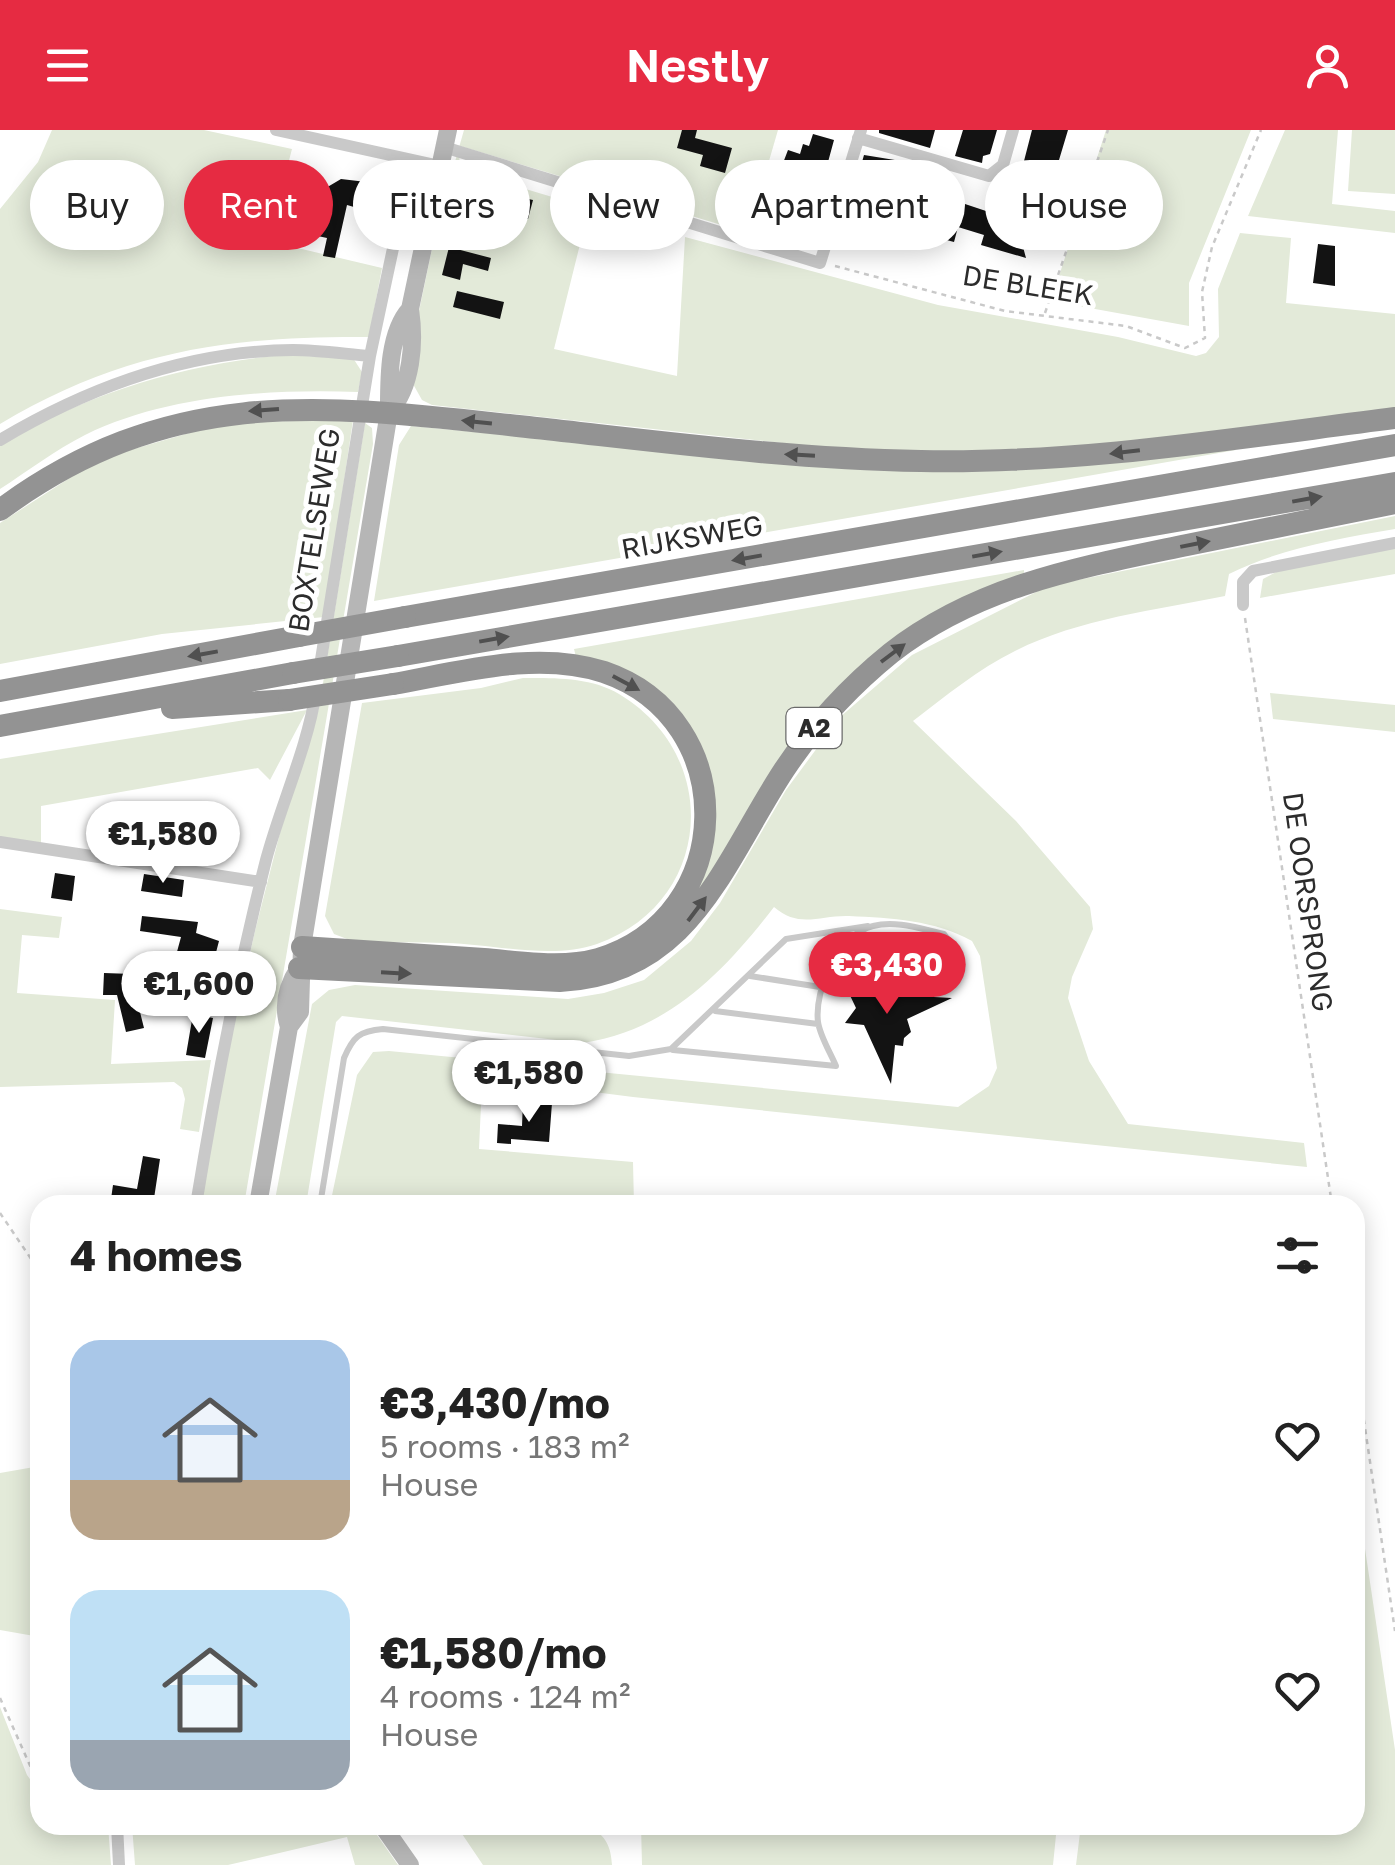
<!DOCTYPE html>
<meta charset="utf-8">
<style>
body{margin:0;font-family:"Golos Text",sans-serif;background:#f6f6f6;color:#222;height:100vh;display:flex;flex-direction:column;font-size:38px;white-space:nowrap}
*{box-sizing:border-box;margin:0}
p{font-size:32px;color:#767676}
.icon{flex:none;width:55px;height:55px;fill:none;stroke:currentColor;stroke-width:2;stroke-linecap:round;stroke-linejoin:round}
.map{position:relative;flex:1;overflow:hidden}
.details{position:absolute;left:30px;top:1065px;width:1335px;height:640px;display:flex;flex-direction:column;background:#fff;border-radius:30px;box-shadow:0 5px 25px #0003}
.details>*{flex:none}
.guide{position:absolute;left:30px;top:30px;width:1335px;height:90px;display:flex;gap:20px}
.price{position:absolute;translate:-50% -85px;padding:0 22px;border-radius:35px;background:#fff;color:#222;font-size:32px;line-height:65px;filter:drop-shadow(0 2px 5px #0008)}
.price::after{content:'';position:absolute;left:50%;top:60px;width:30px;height:22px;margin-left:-15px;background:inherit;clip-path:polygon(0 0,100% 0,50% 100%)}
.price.current{background:#e62b42;color:#fff}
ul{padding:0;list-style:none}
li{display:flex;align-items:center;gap:30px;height:250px;padding:0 40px}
li span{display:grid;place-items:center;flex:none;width:280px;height:200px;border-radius:30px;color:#555}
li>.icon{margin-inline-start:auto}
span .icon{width:120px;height:120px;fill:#fffc;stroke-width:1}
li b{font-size:42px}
h2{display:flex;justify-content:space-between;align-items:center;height:120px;padding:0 40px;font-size:42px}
.chip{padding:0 35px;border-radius:45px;background:#fff;box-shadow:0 5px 25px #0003;font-size:35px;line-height:90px}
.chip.current{background:#e62b42;color:#fff}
header{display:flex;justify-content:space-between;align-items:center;height:130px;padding:0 40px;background:#e62b42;color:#fff;font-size:45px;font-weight:600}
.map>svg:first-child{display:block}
</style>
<header><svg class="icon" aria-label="menu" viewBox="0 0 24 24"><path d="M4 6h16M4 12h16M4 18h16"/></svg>Nestly<svg class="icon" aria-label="person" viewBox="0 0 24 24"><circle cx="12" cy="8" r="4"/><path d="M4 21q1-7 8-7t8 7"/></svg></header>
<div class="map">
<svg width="1395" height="1735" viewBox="0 0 1395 1735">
<rect width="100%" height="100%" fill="#fff"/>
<path fill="#e3ead9" d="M52 0H204L292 19 268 111 382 138 369 207C229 206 122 221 0 294V79L38 32Z
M464 0H778L748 103 460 16 459 39 589 78 554 219 677 246 685 107 938 175 1118 207 1196 226 1206 223 1219 207 1218 159 1240 103 1291 108 1286 173 1395 184V294L1176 317 883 324 432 275 422 270 413 254 418 186 437 95Z
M1106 0H1251L1189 153V196L1051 171Z
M1285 0H1338L1332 74 1395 81V103L1248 86Z
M1352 0H1395V64L1348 61Z
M282 225 353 228 362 242 358 262C269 259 167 265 85 305 55 320 28 341 0 359V315C88 263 181 235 282 225Z
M353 290 324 487 162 504 0 534V393L99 329 203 299 244 292Z
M365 293 372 298 373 314 244 1075H201L226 930 255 801 283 691 319 578Z
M411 296 711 324 1236 320 374 471 399 315Z
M1395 386V399C1337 409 1282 418 1229 444L1225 466C1156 480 1078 489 1015 521 978 539 946 566 913 591L1016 691 1090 777 1093 799 1072 847 1068 868 1089 931 1128 994 1304 1013 1307 1037 633 967 501 950 496 932 958 977 989 956 997 938 980 826 972 811C934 790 892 788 849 786 820 785 799 799 774 777 723 843 668 900 583 913L342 886 336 892 306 1075H274L312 874 329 860 355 855 568 869 604 863 644 850 691 811 720 773 786 660 840 587 912 525 1048 456Z
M1395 417V444L1260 468 1263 449 1278 441Z
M1024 440V445L868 535 702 762 698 758C730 683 712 577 629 543 612 536 593 532 576 527L574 519Z
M523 548C553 548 591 547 619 564 723 626 713 773 597 814 552 830 493 814 446 813 416 812 386 812 355 812L334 804 325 786 362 573 481 558Z
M1270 563 1395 575V602L1273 589Z
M307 580 270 650 258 638 41 676V716L0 710V629Z
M0 779 62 787 59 808 22 805 17 863 115 870 111 934 211 930 199 1002 180 999 185 969 182 958 174 952 0 957Z
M389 921 483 930 479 1019 633 1032 634 1075H330L357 945 373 922Z
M40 1336V1507L0 1500V1343Z
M1355 1411 1364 1412 1395 1620V1735H1076L1081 1695H1355Z
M0 1577 27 1645 40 1663V1695H108L111 1735H0Z
M132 1695H370L398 1735H355L347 1707 228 1735H135Z
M456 1695 589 1697C606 1705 611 1717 612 1735H483Z
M641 1695H1057L1053 1735H642Z"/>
<path fill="#131313" d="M682 0H697L695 8 732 18 725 43 700 36 703 25 677 18Z
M879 0H935L930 18 879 3Z
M963 0H997L990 24 983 26 982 33 955 26Z
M1032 0H1068L1059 30 1072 34 1070 40 1078 43 1064 81 1015 66Z
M813 4 834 10 813 87 782 78 780 85 765 80 788 20 800 24 803 14 809 16Z
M864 25 901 31 884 61 922 71 918 85 903 81 892 117 879 113 880 108 864 103 878 50 866 46 871 36 862 32Z
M292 40 318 46 314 65 341 49 375 53 368 81 347 75 335 128 323 126 327 108 304 103 311 74 302 72 306 69 286 68Z
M470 49 515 60 514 66 533 70 528 89 477 76 479 65 467 62Z
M950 69 1016 91 1026 128 981 115 984 105 958 97 954 112 939 108Z
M1318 114 1335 116V156L1313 153Z
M449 117 491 128 488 141 463 134 460 150 442 145Z
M457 161 504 172 500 189 453 177Z
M136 672 152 675 148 699 104 693 106 676 120 678 121 673 135 675Z
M186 674 210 677 208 688 222 690 220 705 183 697Z
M55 743 75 746 72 771 51 768Z
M144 744 184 750 182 767 141 761Z
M142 786 198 792 196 803 219 811 213 834 194 829 192 868 136 866 144 898 126 902 117 865H103L104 843 132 844V855H168L181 807 140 801Z
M880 844 888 862 927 866 931 861 934 867 952 868 907 889 911 902 904 908 903 916 895 915 891 954 864 895 845 893 856 878 846 857 869 859Z
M193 884 213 888 205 928 186 925Z
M523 971 552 973 549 1012 511 1009V1014L497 1013 498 994 522 996Z
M143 1026 160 1029 153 1075 111 1069 113 1055 137 1059Z"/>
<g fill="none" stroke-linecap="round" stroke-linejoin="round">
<path stroke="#c9c9c9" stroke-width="2.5" stroke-dasharray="5 5" stroke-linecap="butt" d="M835 136 1005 181 1126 196 1185 218 1205 208 1202 162 1212 117 1261 0
M1045 183 1108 0
M1245 488 1332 1075
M0 1083 40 1142
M1355 1230 1395 1501
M0 1568 40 1658"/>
<path stroke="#c9c9c9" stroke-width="6" d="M750 846 820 857
M715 881 818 894
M673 920 836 936C830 922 820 906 818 892 814 859 839 804 873 796 896 790 921 799 944 804L958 824
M320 1075 344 928C353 907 359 901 383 899L629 926 671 919 786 809 868 796"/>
<path stroke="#c9c9c9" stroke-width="12" d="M276 0 440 36
M858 8 989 46 1003 35 1013 0
M444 17 820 133 861 0
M0 310C89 257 188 221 293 220 318 220 345 224 370 226
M1243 475V452L1253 441 1395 413
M319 542 370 226 401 81 429 77
M0 712 261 752
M196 1075C215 959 237 844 266 730 281 674 307 619 316 562
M117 1695 119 1735"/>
<path stroke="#b6b6b6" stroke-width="18" d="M389 282C412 256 415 213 410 179L448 0
M289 897 300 882 302 817 389 282C389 251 388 203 410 179
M258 1075 289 897C282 875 287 856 299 838
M382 1695 410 1735"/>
<path stroke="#939393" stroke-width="22" d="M0 380C176 250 333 276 536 298 664 312 792 329 921 331 1080 334 1237 308 1395 288
M405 487 1395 315
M398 526 1395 353
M0 561 299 506
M172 578 289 570
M0 596 293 543
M302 817C363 821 424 825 484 829 521 832 562 839 598 829 738 787 742 589 604 542 537 520 461 542 393 554
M299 838 560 851C690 845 723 733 784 640 814 595 849 557 891 523 978 455 1082 437 1187 415 1256 401 1326 387 1395 373"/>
<path stroke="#939393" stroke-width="22" d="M299 506 405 487
M293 543 398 526
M289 570 393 554"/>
</g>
<defs><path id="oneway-solid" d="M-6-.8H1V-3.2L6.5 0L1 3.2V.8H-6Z" transform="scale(2.5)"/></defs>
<g fill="#505050">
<use href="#oneway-solid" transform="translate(264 280) rotate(176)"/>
<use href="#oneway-solid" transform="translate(477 292) rotate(-174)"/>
<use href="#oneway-solid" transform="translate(1125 322) rotate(173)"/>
<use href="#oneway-solid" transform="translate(800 325) rotate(-177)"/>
<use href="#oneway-solid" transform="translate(1307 369) rotate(-10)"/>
<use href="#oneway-solid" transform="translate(1195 414) rotate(-11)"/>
<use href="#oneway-solid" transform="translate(987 424) rotate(-10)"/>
<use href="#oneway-solid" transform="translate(747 428) rotate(170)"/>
<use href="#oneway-solid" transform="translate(494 509) rotate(-10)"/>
<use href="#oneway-solid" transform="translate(893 523) rotate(-37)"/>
<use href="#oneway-solid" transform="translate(203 524) rotate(170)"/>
<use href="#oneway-solid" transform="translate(626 553) rotate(28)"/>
<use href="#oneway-solid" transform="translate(697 779) rotate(-53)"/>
<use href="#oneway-solid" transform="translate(396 843) rotate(3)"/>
</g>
<g text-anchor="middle" stroke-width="10" stroke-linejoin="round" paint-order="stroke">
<rect fill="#fff" stroke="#6b6b6b" stroke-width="2.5" x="786.5" y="578" width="55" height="40" rx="8"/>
<g font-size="25" font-weight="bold" fill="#2c2c2c">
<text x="814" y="607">A2</text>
</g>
<g font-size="28" fill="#2c2c2c" stroke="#fff">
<text transform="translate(1028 155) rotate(9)" y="10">DE BLEEK</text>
<text transform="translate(314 400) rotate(-81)" y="10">BOXTELSEWEG</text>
<text transform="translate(692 407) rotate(-10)" y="10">RIJKSWEG</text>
<text transform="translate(1308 772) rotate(82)" y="10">DE OORSPRONG</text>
</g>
</g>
</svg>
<b class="price" style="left:163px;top:756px">€1,580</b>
<b class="price current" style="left:887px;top:887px">€3,430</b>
<b class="price" style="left:199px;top:906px">€1,600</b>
<b class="price" style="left:529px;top:995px">€1,580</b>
<div class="guide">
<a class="chip">Buy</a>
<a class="chip current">Rent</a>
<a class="chip">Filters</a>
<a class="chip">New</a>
<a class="chip">Apartment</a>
<a class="chip">House</a>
</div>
<section class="details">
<h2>4 homes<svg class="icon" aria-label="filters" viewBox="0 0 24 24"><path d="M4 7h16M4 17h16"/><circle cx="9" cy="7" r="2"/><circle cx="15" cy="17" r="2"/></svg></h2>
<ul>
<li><span style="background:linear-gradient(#a9c7e8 70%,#b9a48a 0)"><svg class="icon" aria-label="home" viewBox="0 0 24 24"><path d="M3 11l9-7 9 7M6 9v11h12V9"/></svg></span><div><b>€3,430/mo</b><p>5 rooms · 183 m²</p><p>House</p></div><svg class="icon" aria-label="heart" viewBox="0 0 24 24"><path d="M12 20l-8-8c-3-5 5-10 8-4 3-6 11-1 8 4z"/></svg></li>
<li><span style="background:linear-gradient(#bfe0f5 75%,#9aa5b1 0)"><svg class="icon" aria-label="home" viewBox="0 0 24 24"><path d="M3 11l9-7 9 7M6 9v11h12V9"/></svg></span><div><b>€1,580/mo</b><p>4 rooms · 124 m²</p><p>House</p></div><svg class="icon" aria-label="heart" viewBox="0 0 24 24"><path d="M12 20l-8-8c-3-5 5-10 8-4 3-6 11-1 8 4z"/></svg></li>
</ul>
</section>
</div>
